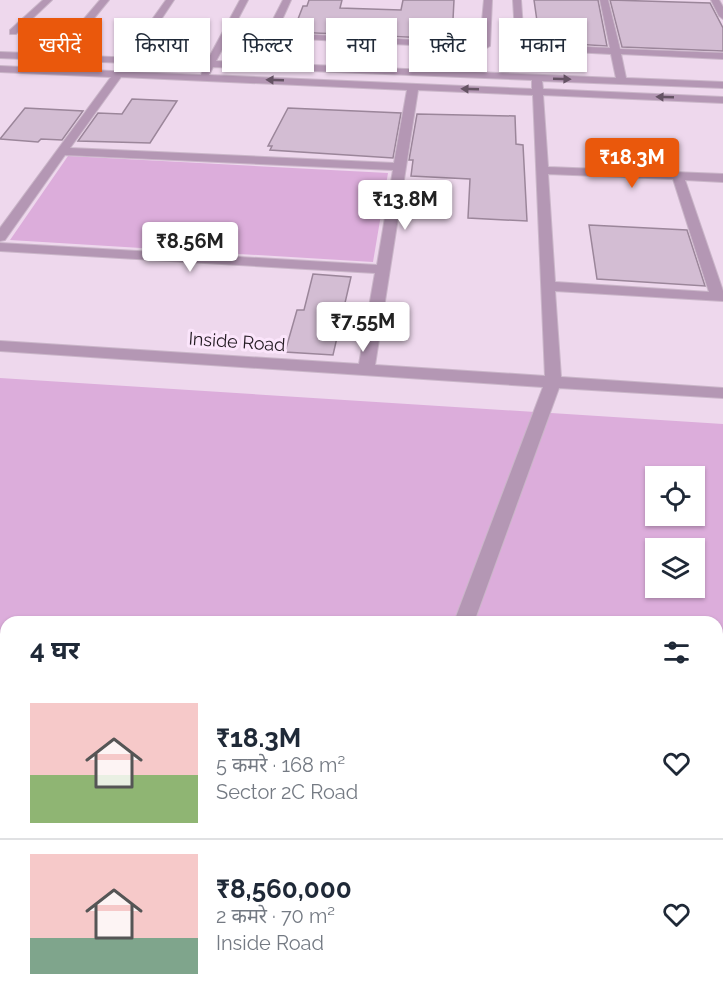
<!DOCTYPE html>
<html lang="hi">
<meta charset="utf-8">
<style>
body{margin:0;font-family:Raleway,"Noto Sans Devanagari",sans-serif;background:#f6f6f7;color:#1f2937;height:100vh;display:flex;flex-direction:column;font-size:22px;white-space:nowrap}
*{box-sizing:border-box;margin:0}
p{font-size:20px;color:#747a83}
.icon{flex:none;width:33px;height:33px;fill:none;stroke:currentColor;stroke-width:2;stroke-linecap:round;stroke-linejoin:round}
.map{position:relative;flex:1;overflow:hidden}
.sheet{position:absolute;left:0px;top:616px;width:723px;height:386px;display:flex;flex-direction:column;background:#fff;border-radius:18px 18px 0 0;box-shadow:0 2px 4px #0004}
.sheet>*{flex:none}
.guide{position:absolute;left:18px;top:18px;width:687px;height:54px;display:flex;gap:12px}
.tools{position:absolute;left:645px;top:466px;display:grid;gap:12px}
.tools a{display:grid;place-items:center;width:60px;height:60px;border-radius:0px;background:#fff;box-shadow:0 2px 4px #0004;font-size:30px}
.price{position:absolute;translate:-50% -51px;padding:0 14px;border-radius:6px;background:#fff;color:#222;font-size:20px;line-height:39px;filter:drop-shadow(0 2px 3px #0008)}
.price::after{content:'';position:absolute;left:50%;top:36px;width:18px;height:14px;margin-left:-9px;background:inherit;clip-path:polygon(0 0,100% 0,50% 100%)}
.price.active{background:#ea580c;color:#fff}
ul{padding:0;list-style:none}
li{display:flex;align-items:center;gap:18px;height:150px;padding:0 30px}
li+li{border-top:2px solid #e0e1e3}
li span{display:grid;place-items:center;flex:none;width:168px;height:120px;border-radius:0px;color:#555}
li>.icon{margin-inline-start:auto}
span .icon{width:72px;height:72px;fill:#fffc;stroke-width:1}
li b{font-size:26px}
h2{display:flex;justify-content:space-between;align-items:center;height:72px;padding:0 30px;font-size:26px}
.tag{padding:0 21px;border-radius:0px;background:#fff;box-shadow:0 2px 4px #0004;font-size:21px;line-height:54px}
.tag.active{background:#ea580c;color:#fff}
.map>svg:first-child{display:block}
</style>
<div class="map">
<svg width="723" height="1001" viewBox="0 0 723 1001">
<rect width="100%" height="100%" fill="#eed8ed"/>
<path fill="#dcaddb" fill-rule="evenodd" d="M68 156 388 173 373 262 10 240Z
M0 378 723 424V702H717V622H6V647L0 646ZM656 477H694V516H656ZM656 549H694V588H656Z
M0 839 6 840V996H80L79 1001H0Z
M717 904H723V1001H247L248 996H717Z"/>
<path fill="#d3bdd3" stroke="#9b869a" stroke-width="1.5" d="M309 0H342L340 8 401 10 403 0H454L452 39 293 32 303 6H307Z
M534 0H598L607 46 540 42Z
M610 0 710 3 723 28V51L622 47Z
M132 99 177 101 150 143 78 141 98 113 122 114Z
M25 108 83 111 62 140 41 139 38 142 0 139Z
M288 108 401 113 393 158 270 150 272 146H268Z
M417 114 515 116 516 144 523 145 527 221 468 218 470 179 411 176 413 160H409Z
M589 225 687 230 705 286 597 279Z
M313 274 351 277 333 355 285 352 297 310H304Z"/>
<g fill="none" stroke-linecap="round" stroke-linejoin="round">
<defs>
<path id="minor" d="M43 0H52L16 34H10V30Z
M100 0H109L64 55 207 61 240 0H248L216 61 616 78 611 54 516 49 513 0H521L524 44 610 48 600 0H608L620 49 723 53V59L621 54 626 78 723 82V88L542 81 543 89 723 97V103L543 95 548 167 723 174V182L685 180 723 291V301L555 291 561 377 723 388V398L559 388 474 622H454L543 387 0 351V341L359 364 375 273 0 251V243L377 265 393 170 65 155 5 240 0 241V228L111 77 0 72V66L201 75 204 66 0 58V52L54 54ZM213 67 532 80V89L209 75ZM121 77 407 90 394 163 70 148ZM418 90 533 95 545 376 375 365ZM548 174 673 179 709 292 555 282Z
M166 0H174L154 30H148L146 28Z
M283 0H291L276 33 480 43 484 0H492L490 46 485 49 267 37 265 35Z
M711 0H719L723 7V19L719 16Z
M157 996H185V1001H157Z"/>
<path id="major" d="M0 671 6 672V692L0 691Z
M717 671H723V691H717Z
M717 717 723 718V738L717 737Z
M0 733 6 734V756L0 755Z
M717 792 723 793V817L717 816Z
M717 878 723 879V905L717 904Z"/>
</defs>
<use href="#minor" stroke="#cab6c9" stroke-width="2"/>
<use href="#major" stroke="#cab6c9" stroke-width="2"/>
<use href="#minor" fill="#b497b4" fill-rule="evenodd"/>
<use href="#major" fill="#8d588e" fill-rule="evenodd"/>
<path stroke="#655864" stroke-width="6" d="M0 988 6 989
M87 996 142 1001"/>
</g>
<defs><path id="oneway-solid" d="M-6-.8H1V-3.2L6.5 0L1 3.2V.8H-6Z" transform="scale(1.5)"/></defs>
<g fill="#655364">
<use href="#oneway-solid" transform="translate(562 79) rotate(2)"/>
<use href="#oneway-solid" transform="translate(275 80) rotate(-178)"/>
<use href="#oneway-solid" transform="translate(470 89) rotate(-178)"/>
<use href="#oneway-solid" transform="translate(665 97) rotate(-178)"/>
</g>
<g text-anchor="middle" stroke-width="6" stroke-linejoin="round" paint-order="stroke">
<g font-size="18" fill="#241c23" stroke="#fbe5fb">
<text transform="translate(237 342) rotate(4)" y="6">Inside Road</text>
</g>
</g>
</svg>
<div class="tools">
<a><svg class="icon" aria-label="locate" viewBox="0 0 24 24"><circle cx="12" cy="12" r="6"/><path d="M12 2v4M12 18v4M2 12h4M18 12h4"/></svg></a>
<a><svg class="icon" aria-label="layers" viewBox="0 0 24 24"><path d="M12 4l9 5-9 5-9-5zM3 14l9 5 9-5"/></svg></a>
</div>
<b class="price active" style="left:632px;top:189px">₹18.3M</b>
<b class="price" style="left:405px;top:231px">₹13.8M</b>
<b class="price" style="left:190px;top:273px">₹8.56M</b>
<b class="price" style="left:363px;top:353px">₹7.55M</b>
<div class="guide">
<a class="tag active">खरीदें</a>
<a class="tag">किराया</a>
<a class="tag">फ़िल्टर</a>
<a class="tag">नया</a>
<a class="tag">फ़्लैट</a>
<a class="tag">मकान</a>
</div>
<section class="sheet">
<h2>4 घर<svg class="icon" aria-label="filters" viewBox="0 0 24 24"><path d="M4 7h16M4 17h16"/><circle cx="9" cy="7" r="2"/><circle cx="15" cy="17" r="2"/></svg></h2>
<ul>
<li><span style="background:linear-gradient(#f6c9c9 60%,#8fb573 0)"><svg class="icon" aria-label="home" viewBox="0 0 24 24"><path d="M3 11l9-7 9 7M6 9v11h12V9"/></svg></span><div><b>₹18.3M</b><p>5 कमरे · 168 m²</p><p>Sector 2C Road</p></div><svg class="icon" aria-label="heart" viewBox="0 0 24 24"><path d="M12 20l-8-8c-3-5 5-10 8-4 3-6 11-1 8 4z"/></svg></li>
<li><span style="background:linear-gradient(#f6c9c9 70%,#7fa58c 0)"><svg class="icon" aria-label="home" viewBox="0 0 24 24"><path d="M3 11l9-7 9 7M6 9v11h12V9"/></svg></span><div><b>₹8,560,000</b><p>2 कमरे · 70 m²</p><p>Inside Road</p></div><svg class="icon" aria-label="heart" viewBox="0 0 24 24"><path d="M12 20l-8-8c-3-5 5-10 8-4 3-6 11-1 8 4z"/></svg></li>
</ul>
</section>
</div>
